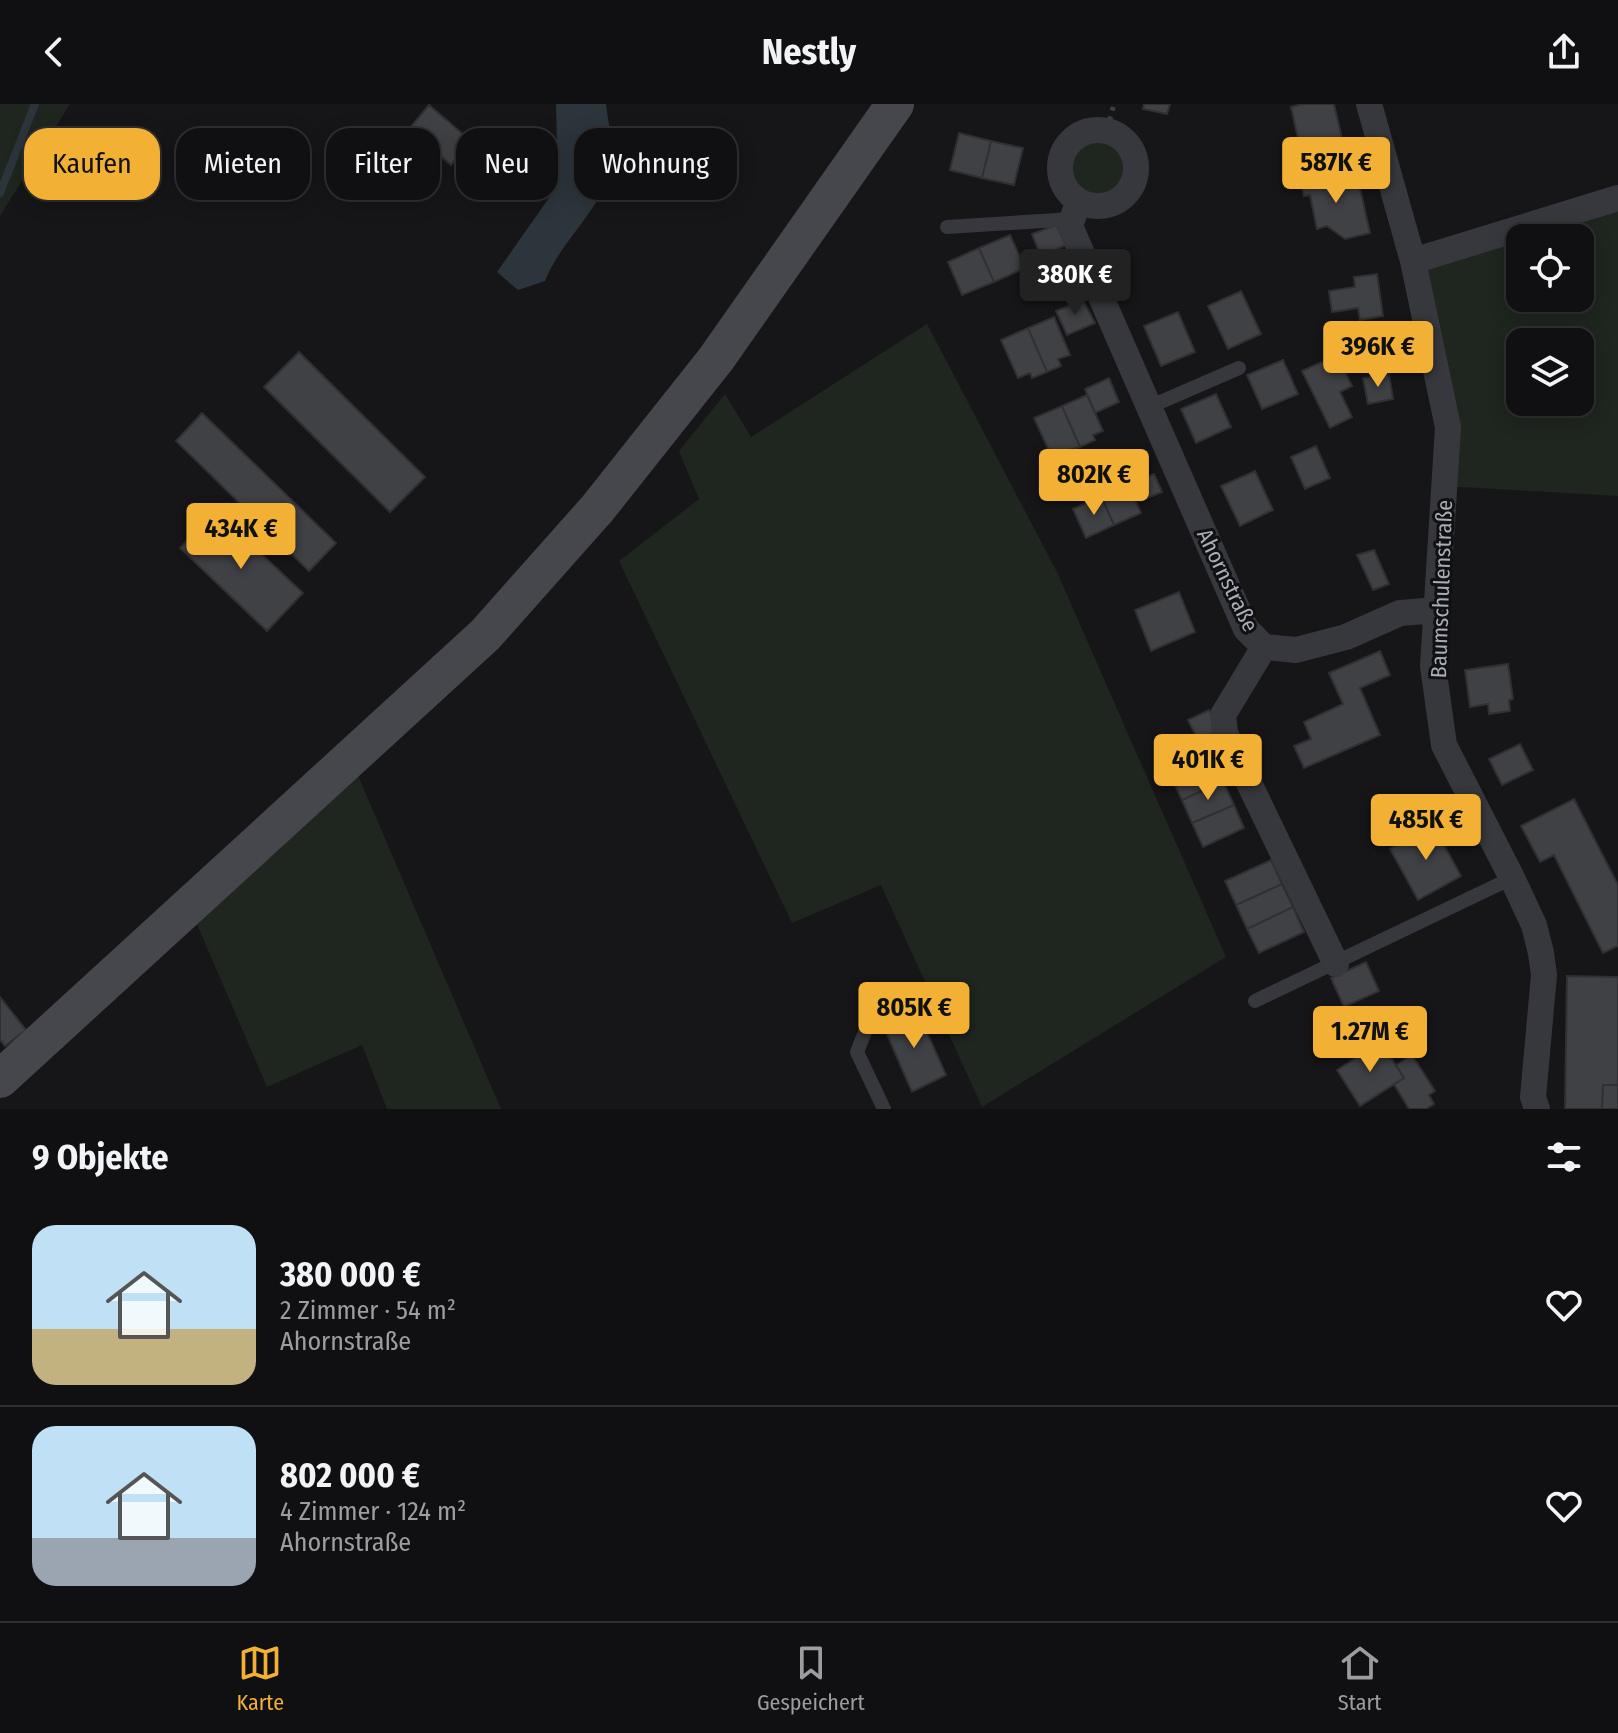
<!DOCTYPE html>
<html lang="de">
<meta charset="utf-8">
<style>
body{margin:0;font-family:"Fira Sans Condensed",sans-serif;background:#19191b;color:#f1f3f6;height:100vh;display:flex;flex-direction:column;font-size:30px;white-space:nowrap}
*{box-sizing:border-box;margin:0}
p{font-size:26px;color:#9c9d9f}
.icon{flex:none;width:44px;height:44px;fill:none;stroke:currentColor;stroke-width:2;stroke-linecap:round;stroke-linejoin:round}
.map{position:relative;height:1005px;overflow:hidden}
.details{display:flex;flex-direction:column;background:#101012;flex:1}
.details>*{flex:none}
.hud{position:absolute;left:24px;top:24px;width:800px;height:72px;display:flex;gap:16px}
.buttons{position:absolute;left:1506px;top:120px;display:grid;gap:16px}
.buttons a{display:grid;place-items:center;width:88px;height:88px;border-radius:16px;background:#101012;box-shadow:0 4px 20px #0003,0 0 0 2px #303032;font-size:40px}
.price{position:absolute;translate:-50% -68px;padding:0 18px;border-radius:8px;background:#f2b134;color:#111;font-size:26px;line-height:52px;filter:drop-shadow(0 2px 4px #0008)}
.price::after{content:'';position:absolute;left:50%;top:48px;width:24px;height:18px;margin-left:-12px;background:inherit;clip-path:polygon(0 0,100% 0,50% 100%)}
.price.active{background:#222;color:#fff}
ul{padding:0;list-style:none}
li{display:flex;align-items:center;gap:24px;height:200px;padding:0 32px}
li+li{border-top:2px solid #303032}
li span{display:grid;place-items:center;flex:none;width:224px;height:160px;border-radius:24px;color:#555}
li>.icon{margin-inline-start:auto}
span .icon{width:96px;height:96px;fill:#fffc;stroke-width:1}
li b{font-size:34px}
h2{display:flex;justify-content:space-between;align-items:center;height:96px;padding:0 32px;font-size:34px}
.pill{padding:0 28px;border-radius:24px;background:#101012;box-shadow:0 4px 20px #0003,0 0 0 2px #303032;font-size:28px;line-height:72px}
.pill.active{background:#f2b134;color:#111}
header{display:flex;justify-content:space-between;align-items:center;height:104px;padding:0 32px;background:#101012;font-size:36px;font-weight:700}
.dock{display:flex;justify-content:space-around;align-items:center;height:112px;border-top:2px solid #303032;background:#101012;font-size:22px;color:#9c9d9f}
.dock a{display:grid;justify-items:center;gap:4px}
.dock .active{color:#f2b134}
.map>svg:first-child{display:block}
</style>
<header><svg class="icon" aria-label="back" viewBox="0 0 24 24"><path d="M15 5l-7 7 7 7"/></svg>Nestly<svg class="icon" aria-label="share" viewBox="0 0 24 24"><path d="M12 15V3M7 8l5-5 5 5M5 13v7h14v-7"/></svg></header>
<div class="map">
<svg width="1618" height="1005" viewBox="0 0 1618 1005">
<rect width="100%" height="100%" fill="#161618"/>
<path fill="#1e261f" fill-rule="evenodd" d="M0 0H70L0 112Z
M1072 63a26 26 0 1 1 52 0a26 26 0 1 1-52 0Z
M1618 94V392L1445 382 1413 157ZM1520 134H1580V194H1520ZM1520 238H1580V298H1520Z
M927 220 1057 468 1226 853 982 1003 881 781 792 819 619 457 699 395 679 347 725 290 751 333Z
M351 655 501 1005H387L362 941 267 983 190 804Z"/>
<path fill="#2c353c" d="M556 0H606C608 19 615 45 611 63 601 107 561 136 545 177L518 186 497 168 558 81Z"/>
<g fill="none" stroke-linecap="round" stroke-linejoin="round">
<path stroke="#2c353c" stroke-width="8" d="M0 89 35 0"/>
</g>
<path fill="#404145" stroke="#303034" stroke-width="2" d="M1144 0H1170L1167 10 1143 5Z
M1302 0H1334L1343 39 1301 48 1291 3Z
M429 1 471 37 451 61 409 25Z
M399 23 422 42 400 68 377 48Z
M959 29 991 37 982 74 950 66Z
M991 37 1023 44 1014 81 982 74Z
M1325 64 1330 86 1359 80 1370 129 1345 135 1327 122 1317 125 1310 91 1304 92 1299 70Z
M1056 121 1066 141 1041 153 1032 130Z
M1010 131 1025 164 994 178 979 144Z
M979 144 994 178 962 191 948 158Z
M1377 170 1383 212 1360 216 1358 204 1332 208 1329 187 1355 183 1354 173Z
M1241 187 1261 230 1228 245 1208 202Z
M1083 196 1095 219 1067 231 1056 207Z
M1178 208 1195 248 1161 262 1144 222Z
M1054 213 1070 251 1058 255 1061 262 1047 268 1028 224Z
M1028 224 1047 268 1032 274 1030 269 1018 274 1001 236Z
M299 248 425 373 390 408 264 283Z
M1337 251 1352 282 1340 288 1352 313 1330 324 1302 267Z
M1283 256 1298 290 1262 305 1247 271Z
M1389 270 1393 295 1368 300 1363 274Z
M1109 274 1119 298 1095 309 1085 285Z
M1216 290 1231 323 1196 339 1181 305Z
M1087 291 1103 327 1093 331 1095 336 1080 343 1062 302Z
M1062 302 1080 343 1051 351 1034 314Z
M202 309 336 439 309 467 176 337Z
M1316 342 1330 374 1305 385 1291 353Z
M1255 367 1273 406 1240 422 1221 382Z
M1154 370 1162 388 1140 397 1131 379Z
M1128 380 1141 409 1114 421 1101 392Z
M1101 392 1114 421 1086 434 1073 405Z
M215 406 303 489 267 527 180 444Z
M1374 446 1389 480 1373 486 1357 451Z
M1179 488 1195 528 1151 547 1135 506Z
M1380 547 1390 571 1360 584 1380 631 1304 664 1294 642 1311 635 1304 618 1343 600 1329 569Z
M1508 560 1513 595 1509 596 1510 607 1489 610 1488 600 1470 603 1465 566Z
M1209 606 1220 626 1198 636 1188 616Z
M1520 640 1533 666 1502 681 1489 655Z
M1213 654 1223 677 1182 696 1171 673Z
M1223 677 1234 701 1192 719 1182 696Z
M1574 695 1618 781V842L1603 849 1554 751 1540 758 1521 722Z
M1234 701 1244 724 1203 743 1192 719Z
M1433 721 1461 772 1418 796 1390 745Z
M1271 756 1282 780 1236 801 1225 777Z
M1282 780 1293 803 1247 825 1236 801Z
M1293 803 1304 828 1259 849 1247 825Z
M1366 858 1379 887 1344 903 1331 874Z
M1567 872 1618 873V981H1603L1602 1005H1565Z
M0 893 26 926 5 942 0 936Z
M917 906 946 971 912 988 882 919Z
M1381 938 1404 974 1360 1002 1337 966Z
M1412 951 1435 987 1429 991 1434 1000 1426 1005H1409L1394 980 1404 974 1396 961Z
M1603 981H1618V1005H1602Z"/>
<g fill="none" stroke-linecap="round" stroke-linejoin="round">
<path stroke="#3d3f44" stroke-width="5" stroke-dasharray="4 6" stroke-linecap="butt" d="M1107 26 1114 0"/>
<path stroke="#37383d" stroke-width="14" d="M947 123 1073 115
M1149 303 1239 264
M878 896 857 948 884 1005
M1255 897 1512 774"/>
<path stroke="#37383d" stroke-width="26" d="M1369 0 1413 157 1448 323 1433 562 1444 641 1512 774 1534 821 1541 849 1544 871 1533 993 1537 1005
M1060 64a38 38 0 1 1 76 0a38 38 0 1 1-76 0Z
M1078 99 1070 122 1246 525 1264 543 1296 546 1346 533 1400 509 1437 506
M1413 157 1618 94
M1264 543 1223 611 1225 629 1336 860"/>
<path stroke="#45474d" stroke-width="38" d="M0 975 485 531 597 405 716 255 895 0"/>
</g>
<g text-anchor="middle" stroke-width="6" stroke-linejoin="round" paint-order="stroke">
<g font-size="22" fill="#a8adb8" stroke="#111113">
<text transform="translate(1228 476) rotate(64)" y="8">Ahornstraße</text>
<text transform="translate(1441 485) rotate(-88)" y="8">Baumschulenstraße</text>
</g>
</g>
</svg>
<div class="buttons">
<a><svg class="icon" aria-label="locate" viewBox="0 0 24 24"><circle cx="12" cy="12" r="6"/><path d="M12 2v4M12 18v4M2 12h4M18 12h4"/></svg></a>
<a><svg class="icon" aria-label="layers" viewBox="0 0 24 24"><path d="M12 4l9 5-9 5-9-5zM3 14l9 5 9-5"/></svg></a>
</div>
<b class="price" style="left:1336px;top:101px">587K €</b>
<b class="price active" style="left:1075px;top:213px">380K €</b>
<b class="price" style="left:1378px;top:285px">396K €</b>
<b class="price" style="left:1094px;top:413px">802K €</b>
<b class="price" style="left:241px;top:467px">434K €</b>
<b class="price" style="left:1208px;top:698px">401K €</b>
<b class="price" style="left:1426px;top:758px">485K €</b>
<b class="price" style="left:914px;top:946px">805K €</b>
<b class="price" style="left:1370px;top:970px">1.27M €</b>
<div class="hud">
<a class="pill active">Kaufen</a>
<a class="pill">Mieten</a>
<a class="pill">Filter</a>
<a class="pill">Neu</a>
<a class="pill">Wohnung</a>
</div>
</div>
<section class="details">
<h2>9 Objekte<svg class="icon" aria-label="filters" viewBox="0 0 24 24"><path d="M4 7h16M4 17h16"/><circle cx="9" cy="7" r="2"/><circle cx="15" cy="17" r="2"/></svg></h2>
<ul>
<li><span style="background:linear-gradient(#bfe0f5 65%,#c2b280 0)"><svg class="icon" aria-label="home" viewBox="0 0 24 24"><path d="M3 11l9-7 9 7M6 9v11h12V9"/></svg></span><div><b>380 000 €</b><p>2 Zimmer · 54 m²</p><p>Ahornstraße</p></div><svg class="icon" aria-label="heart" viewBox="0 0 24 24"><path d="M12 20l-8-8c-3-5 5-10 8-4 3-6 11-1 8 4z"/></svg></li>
<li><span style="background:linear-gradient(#bfe0f5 70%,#9aa5b1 0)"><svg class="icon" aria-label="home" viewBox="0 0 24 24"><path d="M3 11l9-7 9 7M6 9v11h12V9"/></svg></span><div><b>802 000 €</b><p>4 Zimmer · 124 m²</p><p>Ahornstraße</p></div><svg class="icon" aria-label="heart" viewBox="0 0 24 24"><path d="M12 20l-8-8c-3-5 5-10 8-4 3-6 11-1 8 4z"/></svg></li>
</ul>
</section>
<nav class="dock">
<a class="active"><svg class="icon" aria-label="map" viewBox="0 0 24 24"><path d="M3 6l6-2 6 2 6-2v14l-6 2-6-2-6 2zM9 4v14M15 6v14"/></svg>Karte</a>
<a><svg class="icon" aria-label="saved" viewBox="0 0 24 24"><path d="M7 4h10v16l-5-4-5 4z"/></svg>Gespeichert</a>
<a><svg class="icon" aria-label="home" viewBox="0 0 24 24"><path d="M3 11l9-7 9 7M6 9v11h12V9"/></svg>Start</a>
</nav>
